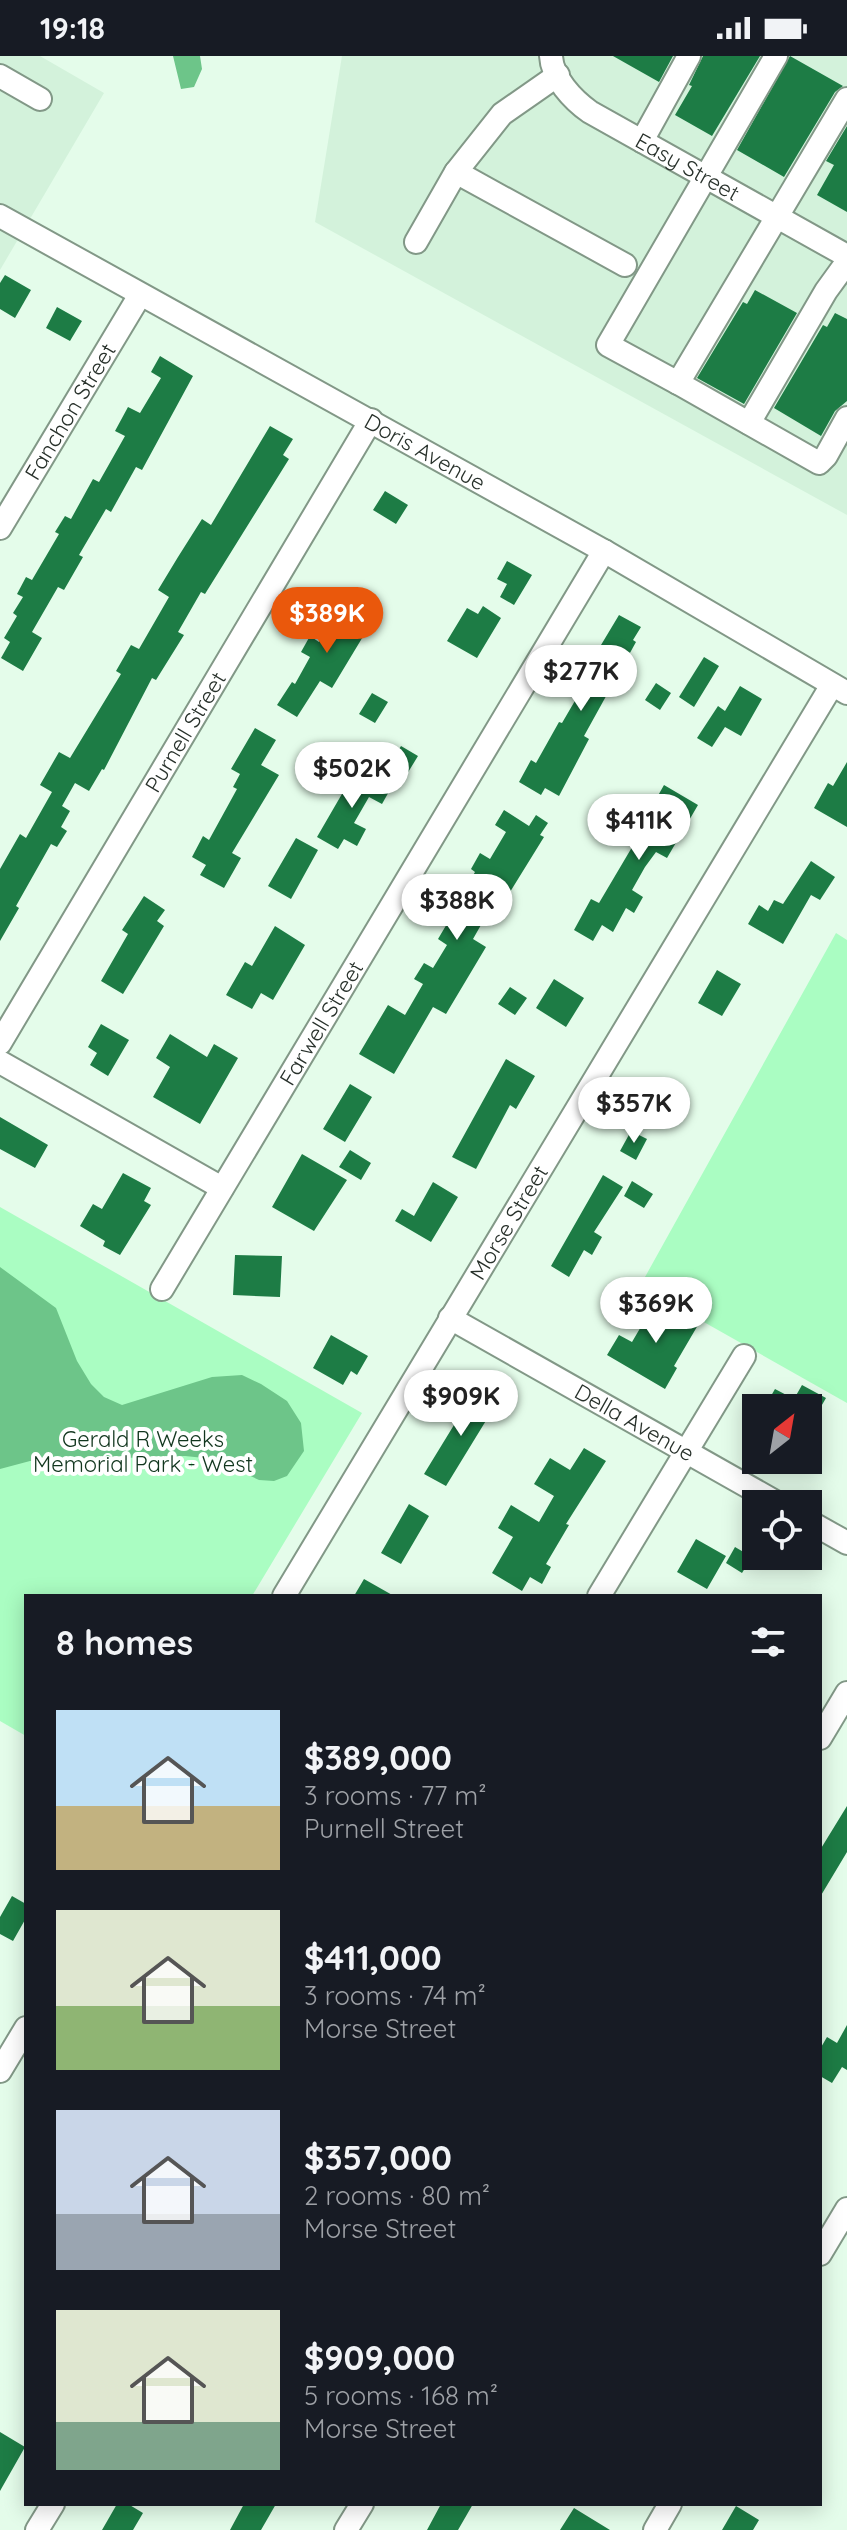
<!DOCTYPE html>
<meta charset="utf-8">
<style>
body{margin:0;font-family:Quicksand,sans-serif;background:#242831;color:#f1f3f6;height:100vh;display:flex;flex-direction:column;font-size:30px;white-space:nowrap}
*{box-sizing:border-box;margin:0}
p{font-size:26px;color:#9ea1a6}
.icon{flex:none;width:44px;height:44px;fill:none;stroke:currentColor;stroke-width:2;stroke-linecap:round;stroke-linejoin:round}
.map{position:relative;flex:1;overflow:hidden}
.sheet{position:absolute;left:24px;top:1538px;width:798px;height:912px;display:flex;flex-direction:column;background:#171b24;border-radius:0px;box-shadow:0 4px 20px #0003}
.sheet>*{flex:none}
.needle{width:52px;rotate:31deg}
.controls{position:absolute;left:742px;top:1338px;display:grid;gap:16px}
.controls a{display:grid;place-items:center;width:80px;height:80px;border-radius:0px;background:#171b24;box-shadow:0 4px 20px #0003;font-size:40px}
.price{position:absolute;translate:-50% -68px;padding:0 18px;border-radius:28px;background:#fff;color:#222;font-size:26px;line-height:52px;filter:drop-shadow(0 2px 4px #0008)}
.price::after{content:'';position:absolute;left:50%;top:48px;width:24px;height:18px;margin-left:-12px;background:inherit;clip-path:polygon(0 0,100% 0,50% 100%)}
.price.selected{background:#ea580c;color:#fff}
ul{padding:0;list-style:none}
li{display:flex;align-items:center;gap:24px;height:200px;padding:0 32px}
li span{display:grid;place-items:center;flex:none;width:224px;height:160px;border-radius:0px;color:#555}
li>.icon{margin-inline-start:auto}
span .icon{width:96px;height:96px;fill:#fffc;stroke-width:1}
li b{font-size:34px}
h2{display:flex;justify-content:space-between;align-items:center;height:96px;padding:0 32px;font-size:34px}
.status{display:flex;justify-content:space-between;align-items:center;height:56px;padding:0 40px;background:#171b24;direction:ltr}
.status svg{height:22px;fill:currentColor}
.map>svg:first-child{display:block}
</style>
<div class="status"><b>19:18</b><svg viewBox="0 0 49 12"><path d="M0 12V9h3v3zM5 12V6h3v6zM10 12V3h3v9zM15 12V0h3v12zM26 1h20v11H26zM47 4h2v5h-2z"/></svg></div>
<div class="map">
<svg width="847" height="2474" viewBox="0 0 847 2474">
<rect width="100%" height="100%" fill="#e4fcea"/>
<path fill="#d3f2db" d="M0 0H40L104 37 0 214Z
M342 0H847V459L315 166Z"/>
<path fill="#aafdc2" d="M836 877 847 884V1347L640 1230Z
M0 1151 362 1357 252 1540H26V1680L0 1665Z"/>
<path fill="#6dc589" d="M173 0H200L202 13 194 31 181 33Z
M0 1211 56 1252 77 1305 91 1328 104 1341 122 1349 212 1321 242 1319 261 1328 287 1345 301 1367 304 1395 287 1420 274 1425 259 1424 214 1403 185 1400 30 1405 0 1413Z"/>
<path fill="#1d7c45" d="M613 0H673L659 26Z
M703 0H760L712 80 675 59 692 30 689 29Z
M790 0 843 30 835 36 784 121 737 94Z
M847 70V156L817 139 834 109 826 105Z
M5 219 31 234 15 262 0 253V227Z
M755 234 797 257 744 348 697 322 743 246 747 248Z
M57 251 82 265 70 285 46 272Z
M835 257 847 263V345L835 355 821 380 774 352 823 269 827 271Z
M160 300 193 320 142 414 136 411 111 456 106 453 79 499 83 501 64 534 58 531 32 576 42 582 23 615 1 602 10 586 4 582 17 560 13 557 23 541 17 538 26 521 32 524 59 478 55 476 65 460 71 463 93 423 99 426 125 380 115 375 128 351 140 357 161 322 151 316Z
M270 370 293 383 283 399 289 403 205 538 201 536 178 576 184 579 156 624 152 622 104 714 102 713 89 735 75 727 62 750 70 755 61 771 67 775 57 791 51 788 16 850 19 852 0 885V813L20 778 26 782 52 736 40 729 59 696 70 702 121 618 116 615 131 589 139 593 169 541 158 534 178 501 202 463 211 469Z
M385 435 408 449 396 468 373 454Z
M507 505 532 519 514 549 500 541 507 528 497 523Z
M334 541 373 564 332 632 320 625 297 661 277 649 292 626 295 628 310 601 301 596 310 580 319 586 334 562 324 557Z
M483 550 501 562 477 602 447 585 467 552 478 558Z
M619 559 641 571 633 584 636 586 584 680 589 683 559 740 545 732 541 739 519 726 531 704 536 707 559 666 562 667 597 607 592 604Z
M704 601 719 610 694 651 679 641Z
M656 627 671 637 660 654 645 644Z
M740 630 762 643 741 680 725 671 712 691 697 682 718 650 725 655Z
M372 637 388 646 375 667 359 658Z
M255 672 276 684 261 709 279 719 232 797 241 802 224 832 200 819 206 809 192 801 203 780 209 784 237 733 233 731 240 718 231 713Z
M401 690 418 700 407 718 390 708Z
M847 706V771L814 752 828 727 833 730Z
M357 712 391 732 382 748 369 741 354 767 366 773 357 790 344 783 338 793 317 781Z
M664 729 698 749 667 802 656 796 645 811 632 834 643 841 634 857 626 852 613 876 602 869 593 885 574 874 591 843 599 847 654 754 651 752Z
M504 754 529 770 536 759 548 767 540 779 544 781 510 836 502 832 473 883 486 891 446 958 433 951 394 1018 359 998 388 949 405 959 423 928 414 923 424 907 433 912 447 889 438 883 454 856 447 852 456 836 461 840 475 816 471 813 480 797 490 803 506 776 495 769Z
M296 782 318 794 291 843 268 830Z
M811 805 835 821 820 844 811 839 783 888 748 868 759 849 768 855 774 844 783 848Z
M144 840 165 854 157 865 164 870 123 938 101 925 128 878 122 874Z
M275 870 305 889 273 944 261 937 252 953 226 939 245 906 252 910Z
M717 914 741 928 722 960 698 947Z
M554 923 584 942 566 971 536 952Z
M510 931 527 942 515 959 498 948Z
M101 968 129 984 108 1020 90 1009 97 997 88 991Z
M170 978 207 1001 214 988 238 1002 200 1068 153 1041 170 1011 156 1002Z
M506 1003 535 1020 516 1053 510 1049 476 1113 452 1101Z
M350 1028 372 1041 345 1086 323 1073Z
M0 1061 48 1089 35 1112 0 1093Z
M631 1075 647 1083 636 1104 620 1095Z
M350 1094 371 1107 361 1124 339 1111Z
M302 1098 347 1124 314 1175 272 1151Z
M123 1117 151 1132 144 1145 151 1149 120 1199 103 1190 105 1185 80 1170 93 1148 102 1153Z
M603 1119 623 1131 594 1176 602 1181 592 1199 584 1194 569 1221 551 1210Z
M632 1125 653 1138 644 1152 624 1140Z
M433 1126 458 1141 431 1186 395 1165 402 1153 414 1160Z
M235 1199 282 1200 280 1241 233 1239Z
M656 1245 698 1269 674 1310 677 1312 665 1333 607 1299 619 1279 632 1286Z
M331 1279 368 1300 357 1319 351 1315 343 1329 313 1312Z
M802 1329 826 1342 808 1373V1352H764L775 1333 794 1343Z
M476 1333 498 1345 446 1430 424 1418Z
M584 1392 606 1405 566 1468 569 1469 546 1508 551 1511 542 1528 530 1521 522 1535 492 1517 513 1481 498 1472 511 1449 539 1466 554 1440 534 1428 550 1402 570 1414Z
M409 1448 429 1460 401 1508 381 1497Z
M696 1483 726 1500 707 1533 677 1516Z
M735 1491 752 1501 742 1517 726 1507Z
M364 1523 394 1540H354Z
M847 1750V1796L820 1841V1794Z
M12 1840 26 1848V1862L13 1885 0 1878V1861Z
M847 1969V2014L842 2011 832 2027 820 2020V1993L827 1981 837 1987Z
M0 2376 25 2391 0 2435Z
M117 2448H128L143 2457 133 2474H102Z
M244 2448H276L261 2474H230Z
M441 2448H473L458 2474H427Z
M736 2450 759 2464 753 2474H722Z
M574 2452 610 2474H560Z"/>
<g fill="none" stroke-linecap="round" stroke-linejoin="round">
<defs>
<g id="minor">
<path id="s1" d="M551 0C552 22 573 44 590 56L847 200"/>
<path d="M558 19 502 58 456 116 625 209"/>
<path d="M0 20 40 43"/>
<path d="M847 43 678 327 819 407 826 400 847 362"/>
<path d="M642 85 689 0"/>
<path id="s2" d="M0 160 604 495 847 637"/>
<path d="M416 186 456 116"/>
<path d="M678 327 608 289 776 0"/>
<path d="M749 367 826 235 847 206"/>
<path id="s3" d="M0 472 140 239"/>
<path id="s4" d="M0 987 371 364"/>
<path d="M0 1006 222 1132"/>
<path id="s5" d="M162 1233 604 495"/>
<path id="s6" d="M450 1262 779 1448"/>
<path d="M808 1465 847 1487"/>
<path id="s7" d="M284 1540 832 629"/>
<path d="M599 1540 744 1300"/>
<path d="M820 1682 847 1637"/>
<path d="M0 2015 26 1972"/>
<path d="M820 2198 847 2153"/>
<path d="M37 2474 53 2448"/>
<path d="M346 2474 362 2448"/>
<path d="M655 2474 670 2448"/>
</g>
</defs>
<use href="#minor" stroke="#829887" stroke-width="26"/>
<use href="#minor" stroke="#fff" stroke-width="22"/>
</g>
<g text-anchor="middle" stroke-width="8" stroke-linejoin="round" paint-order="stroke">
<g font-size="22" fill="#28312b" stroke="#fff">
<text dy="8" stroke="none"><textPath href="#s1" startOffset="182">Easy Street</textPath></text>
<text dy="8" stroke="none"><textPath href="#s3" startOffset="136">Fanchon Street</textPath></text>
<text dy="8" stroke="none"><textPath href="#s2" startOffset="486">Doris Avenue</textPath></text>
<text dy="8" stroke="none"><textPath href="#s4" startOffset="362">Purnell Street</textPath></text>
<text dy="8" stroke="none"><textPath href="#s5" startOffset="310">Farwell Street</textPath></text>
<text dy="8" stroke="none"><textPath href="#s7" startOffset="436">Morse Street</textPath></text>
<text dy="8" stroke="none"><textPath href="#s6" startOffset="212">Della Avenue</textPath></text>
</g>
<g font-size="22" fill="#11361e" stroke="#fff">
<text x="143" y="1391">Gerald R Weeks<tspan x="143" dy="25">Memorial Park - West</tspan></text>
</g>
</g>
</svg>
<div class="controls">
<a><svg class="needle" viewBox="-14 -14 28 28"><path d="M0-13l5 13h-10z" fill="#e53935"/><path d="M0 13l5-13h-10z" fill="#9ea1a6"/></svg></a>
<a><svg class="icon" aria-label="locate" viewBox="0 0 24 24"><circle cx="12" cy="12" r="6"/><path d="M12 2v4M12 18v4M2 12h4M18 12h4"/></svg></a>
</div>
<b class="price selected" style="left:327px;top:599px">$389K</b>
<b class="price" style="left:581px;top:657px">$277K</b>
<b class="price" style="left:352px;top:754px">$502K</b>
<b class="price" style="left:639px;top:806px">$411K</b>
<b class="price" style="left:457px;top:886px">$388K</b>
<b class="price" style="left:634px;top:1089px">$357K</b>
<b class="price" style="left:656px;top:1289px">$369K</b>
<b class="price" style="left:461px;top:1382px">$909K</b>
<section class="sheet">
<h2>8 homes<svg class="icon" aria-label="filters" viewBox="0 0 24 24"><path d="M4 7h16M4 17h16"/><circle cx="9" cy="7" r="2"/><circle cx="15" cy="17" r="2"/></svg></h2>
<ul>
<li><span style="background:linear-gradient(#bfe0f5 60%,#c2b280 0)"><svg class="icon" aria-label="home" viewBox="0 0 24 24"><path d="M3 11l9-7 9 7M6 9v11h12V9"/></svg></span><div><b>$389,000</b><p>3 rooms · 77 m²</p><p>Purnell Street</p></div></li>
<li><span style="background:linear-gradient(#dfe7d0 60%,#8fb573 0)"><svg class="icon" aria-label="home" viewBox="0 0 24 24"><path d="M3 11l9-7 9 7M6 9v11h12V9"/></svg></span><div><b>$411,000</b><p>3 rooms · 74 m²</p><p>Morse Street</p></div></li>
<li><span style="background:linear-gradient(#c9d6e8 65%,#9aa5b1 0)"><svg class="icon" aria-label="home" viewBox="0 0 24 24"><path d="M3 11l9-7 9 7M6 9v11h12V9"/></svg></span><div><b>$357,000</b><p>2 rooms · 80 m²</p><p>Morse Street</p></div></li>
<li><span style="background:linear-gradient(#dfe7d0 70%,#7fa58c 0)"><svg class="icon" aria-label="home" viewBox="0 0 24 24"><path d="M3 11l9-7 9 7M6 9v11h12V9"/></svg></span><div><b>$909,000</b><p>5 rooms · 168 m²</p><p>Morse Street</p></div></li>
</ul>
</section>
</div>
